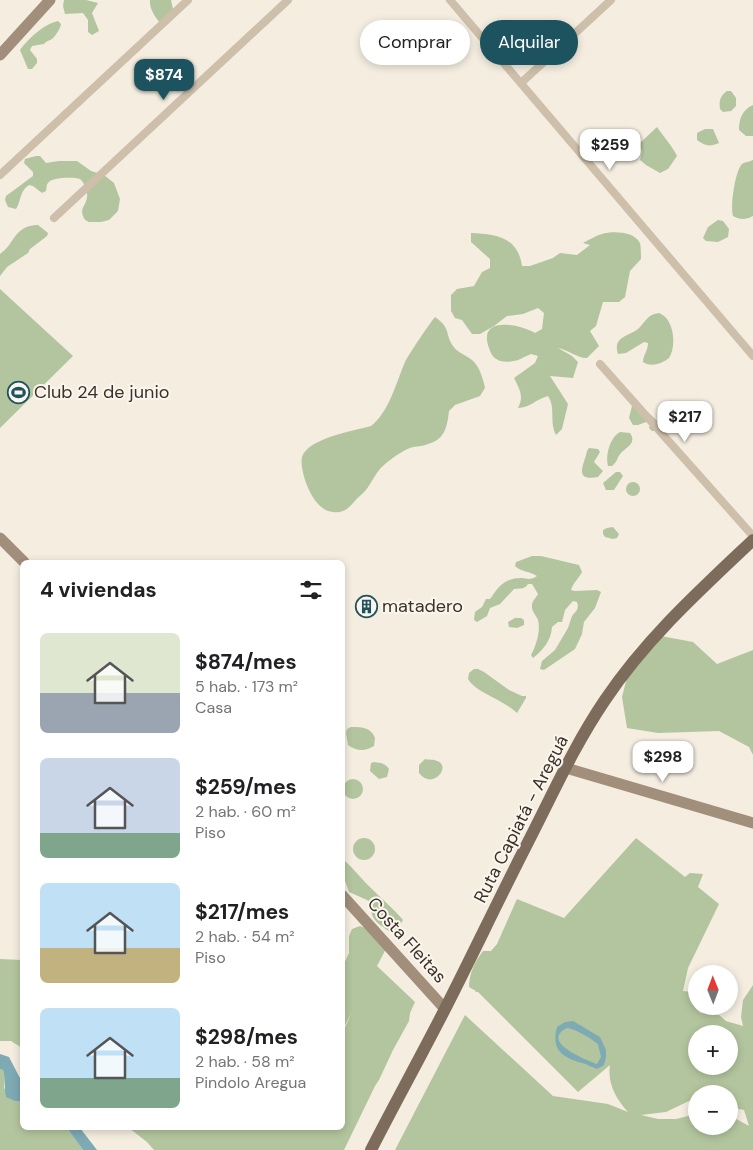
<!DOCTYPE html>
<html lang="es">
<meta charset="utf-8">
<style>
body{margin:0;font-family:"DM Sans",sans-serif;background:#f2f2f2;color:#202124;height:100vh;display:flex;flex-direction:column;font-size:19px;white-space:nowrap}
*{box-sizing:border-box;margin:0}
p{font-size:16px;color:#757577}
.icon{flex:none;width:28px;height:28px;fill:none;stroke:currentColor;stroke-width:2;stroke-linecap:round;stroke-linejoin:round}
.map{position:relative;flex:1;overflow:hidden}
.drawer{position:absolute;left:20px;top:560px;width:325px;height:570px;display:flex;flex-direction:column;background:#fff;border-radius:8px;box-shadow:0 2px 8px #0003}
.drawer>*{flex:none}
.guide{position:absolute;left:360px;top:20px;width:318px;height:45px;display:flex;gap:10px}
.needle{width:32px;rotate:359deg}
.tools{position:absolute;left:688px;top:965px;display:grid;gap:10px}
.tools a{display:grid;place-items:center;width:50px;height:50px;border-radius:50%;background:#fff;box-shadow:0 2px 8px #0003;font-size:25px}
.price{position:absolute;translate:-50% -42px;padding:0 11px;border-radius:10px;background:#fff;color:#222;font-size:16px;line-height:32px;filter:drop-shadow(0 1px 2px #0008)}
.price::after{content:'';position:absolute;left:50%;top:30px;width:15px;height:11px;margin-left:-8px;background:inherit;clip-path:polygon(0 0,100% 0,50% 100%)}
.price.active{background:#1d525f;color:#fff}
ul{padding:0;list-style:none}
li{display:flex;align-items:center;gap:15px;height:125px;padding:0 20px}
li span{display:grid;place-items:center;flex:none;width:140px;height:100px;border-radius:8px;color:#555}
li>.icon{margin-inline-start:auto}
span .icon{width:60px;height:60px;fill:#fffc;stroke-width:1}
li b{font-size:21px}
h2{display:flex;justify-content:space-between;align-items:center;height:60px;padding:0 20px;font-size:21px}
.pill{padding:0 18px;border-radius:22px;background:#fff;box-shadow:0 2px 8px #0003;font-size:18px;line-height:45px}
.pill.active{background:#1d525f;color:#fff}
.map>svg:first-child{display:block}
</style>
<div class="map">
<svg width="753" height="1150" viewBox="0 0 753 1150">
<rect width="100%" height="100%" fill="#f4ede0"/>
<path fill="#b3c59e" fill-rule="evenodd" d="M64 0H86L98 3 92 13 99 31 92 35 88 32V20L83 13 65 14 63 6Z
M150 0H171L173 9 164 23H160C155 17 149 8 150 0Z
M58 21 61 24C61 27 56 35 54 37 51 41 47 40 44 44L32 46 30 50 37 59V63L32 69H28L20 50C28 39 44 24 58 21Z
M727 91H731L736 98V106L731 111 723 112 720 109C719 101 720 96 727 91Z
M753 105V136H746L739 130C739 119 742 110 753 105Z
M657 127C663 136 673 147 677 156L668 169 660 173 646 165 640 160 642 152 639 144Z
M705 129H713L719 143C710 147 705 146 697 140V133Z
M36 156H40L46 163 59 161H77L91 171 104 175 114 183 120 199 118 211 109 220 101 222H89L85 220C78 208 86 207 87 197 88 191 84 182 80 179 74 177 51 177 48 183 46 185 47 188 46 191L42 193 33 186 29 185C20 190 21 201 16 209L8 207 5 200 6 196 33 176V172L24 163 25 159Z
M753 160V216C746 220 740 220 733 216 730 207 735 171 742 164 745 162 749 162 753 160Z
M718 220 723 221 729 229 728 237 718 242 706 241 703 238 708 227Z
M38 225 48 233 47 236 30 249 28 253 7 267 0 276V254C16 243 13 226 38 225Z
M471 233C496 234 518 237 522 266H530L553 258 560 253 577 255 590 245 583 243C589 240 595 236 602 234 612 231 634 231 640 243 641 247 641 255 641 259L630 271 625 297 619 302H603L596 326 590 331 599 346 587 358C576 358 569 350 558 348L572 356 578 362 573 378 550 376 568 404 562 429 556 435C549 422 556 408 548 396 536 399 530 408 518 408 524 396 520 390 514 378L535 363 538 356 531 354C525 356 519 361 513 361 509 362 501 362 498 360 492 357 491 353 489 348 477 315 519 324 535 333L542 329 544 313 538 308 523 314 507 316 494 326 480 334H472L462 320 455 318 451 311V295L457 289 474 286 482 272 490 268V259L471 242Z
M0 289 73 356 0 428Z
M659 313C674 318 677 346 669 358 663 363 651 368 643 362 643 355 648 351 648 343L644 342 626 353 618 354C612 336 631 336 639 328 646 321 648 314 659 313Z
M435 317C451 328 445 334 453 346 458 353 466 355 472 360 480 367 483 379 485 388L480 396 455 405 449 411C447 426 446 439 428 444 424 446 418 446 413 447 403 450 392 458 384 465 374 473 371 487 361 495 351 503 348 514 333 512 321 511 314 500 309 490 305 482 300 465 302 457 308 438 354 431 371 426 389 412 396 383 405 362 411 351 427 327 435 317Z
M632 406C645 408 652 415 660 424L659 428 656 431H652L649 428 650 425 649 421 638 425H633L629 418Z
M620 432 630 433C637 443 627 447 621 453 617 457 618 461 612 466H608C605 456 610 437 620 432Z
M589 448 598 449 600 452 594 462 603 471 598 477C572 482 585 463 587 451Z
M616 472H620L623 476 614 490H606L603 483Z
M626 489a7 7 0 1 1 14 0a7 7 0 1 1-14 0Z
M613 527 619 534 617 538 613 539 605 537 603 534V530L607 528Z
M532 556H541L579 565 582 572C579 578 573 583 571 590L575 591 597 590 601 592 595 608 584 622 582 634 575 649 544 670 540 669 542 661 555 650 568 628 572 616 577 610 578 606 577 602 573 601 565 610 562 622H558L552 627C551 641 543 650 533 658L531 655C536 646 541 630 538 620 536 615 531 611 532 605 532 601 536 598 538 594L532 584H528C524 590 520 588 514 589L500 604 490 608 487 616 477 622 474 620 475 612 482 607 486 599H490C499 586 504 578 522 578 528 579 531 580 537 576 530 571 521 572 515 566L516 562Z
M515 618H521L524 620V625L517 628 509 627 508 622Z
M661 636 693 642 717 664 753 650V755L749 747 719 731 658 733 627 728 622 697 630 666Z
M474 669H478L484 672 509 690 522 696H526V698L517 713C504 700 475 692 468 679L469 673Z
M351 727C361 727 371 727 375 738L374 746C364 752 357 751 348 745L346 733 347 729Z
M425 759C428 760 434 759 437 761 452 766 433 791 419 773V765Z
M374 762C381 763 385 763 389 769L387 777 379 779 370 771 371 763Z
M343 789a10 10 0 1 1 20 0a10 10 0 1 1-20 0Z
M353 849a11 11 0 1 1 22 0a11 11 0 1 1-22 0Z
M636 838 685 877 690 873 703 874 698 887 719 904 688 968 683 991 692 992 696 1009 701 1013 719 1015 726 1021 743 1026 741 1017 743 1000 753 985V1150H395L465 1015 553 1096 608 1104 628 1112C616 1099 607 1083 610 1065L578 1092 478 992H475L476 991 469 987C469 974 475 961 483 951H491L497 944 517 899 564 918ZM696 1034H729V1066H696ZM696 1094H729V1107L744 1110 749 1126 729 1115V1126H696V1114L676 1119H658L641 1115 666 1112 689 1101 696 1102Z
M343 859C354 869 363 881 374 891 384 901 394 909 403 920L394 935C385 927 366 920 373 905L367 900 349 892 343 875Z
M360 926 368 929 388 945 377 966 415 1002 410 1013 409 1021 393 1050 379 1080 375 1086 344 1150H154L147 1142 129 1128H342L343 1032 352 1012 343 1029V966L349 953V936L352 929Z
M0 959 22 960V1048L11 1041H0Z
M0 1069 3 1070 5 1077 4 1088 15 1101 22 1102V1128H67L83 1150H0Z"/>
<path fill="#7daab3" fill-rule="evenodd" d="M573 1021 600 1037 606 1050V1057L604 1065 597 1069C591 1067 587 1064 582 1063 562 1057 551 1050 557 1027L565 1022ZM567 1028C576 1029 590 1038 598 1044L601 1057 597 1064C587 1060 539 1042 567 1028Z
M0 1054 9 1057 22 1082V1102L15 1101 6 1097C4 1087 6 1079 3 1070L0 1069Z
M67 1128H80L97 1150H83Z"/>
<g fill="none" stroke-linecap="round" stroke-linejoin="round">
<path stroke="#cdbfaa" stroke-width="8" d="M450 0 753 356
M521 83 611 0
M0 175 188 0
M54 218 288 0
M600 364 753 536"/>
<path stroke="#a18e7b" stroke-width="11" d="M0 55 50 0
M0 538 24 562
M566 768 753 823
M342 895 445 1009"/>
<path stroke="#7d6b5b" stroke-width="12" d="M371 1150C395 1103 421 1056 445 1009 472 956 497 903 524 850 550 800 573 747 605 700 646 639 700 590 753 540"/>
</g>
<defs>
<symbol id="stadium-ring" viewBox="-11 -11 22 22"><circle r="9.5" fill="#fbf6ed" stroke="#1d525f" stroke-width="1.5"/><path d="M0-5a6.5 5 0 1 0 0 10a6.5 5 0 1 0 0-10ZM-3.5-1.8h7v3.6h-7Z" fill="#1d525f"/></symbol>
<symbol id="building-ring" viewBox="-11 -11 22 22"><circle r="9.5" fill="#fbf6ed" stroke="#1d525f" stroke-width="1.5"/><path d="M-4-6H4V6H1V3H-1V6H-4ZM-2.5-4.3h1.7v1.8h-1.7ZM.8-4.3h1.7v1.8H.8ZM-2.5-1h1.7V.8h-1.7ZM.8-1h1.7V.8H.8Z" fill="#1d525f"/></symbol>
</defs>
<g fill-rule="evenodd">
<use href="#stadium-ring" x="6" y="380" width="25" height="25"/>
<use href="#building-ring" x="354" y="594" width="25" height="25"/>
</g>
<g text-anchor="middle" stroke-width="4" stroke-linejoin="round" paint-order="stroke">
<g font-size="18" fill="#3b312a" stroke="#fbf6ed" text-anchor="start">
<text x="34" y="398">Club 24 de junio</text>
<text x="382" y="612">matadero</text>
</g>
<g font-size="18" fill="#3b312a" stroke="#fbf6ed">
<text transform="translate(521 819) rotate(-63)" y="6">Ruta Capiatá - Areguá</text>
<text transform="translate(407 940) rotate(48)" y="6">Costa Fleitas</text>
</g>
</g>
</svg>
<div class="tools">
<a><svg class="needle" viewBox="-14 -14 28 28"><path d="M0-13l5 13h-10z" fill="#e53935"/><path d="M0 13l5-13h-10z" fill="#757577"/></svg></a>
<a>+</a>
<a>−</a>
</div>
<b class="price active" style="left:164px;top:101px">$874</b>
<b class="price" style="left:610px;top:171px">$259</b>
<b class="price" style="left:685px;top:443px">$217</b>
<b class="price" style="left:663px;top:783px">$298</b>
<div class="guide">
<a class="pill">Comprar</a>
<a class="pill active">Alquilar</a>
</div>
<section class="drawer">
<h2>4 viviendas<svg class="icon" aria-label="filters" viewBox="0 0 24 24"><path d="M4 7h16M4 17h16"/><circle cx="9" cy="7" r="2"/><circle cx="15" cy="17" r="2"/></svg></h2>
<ul>
<li><span style="background:linear-gradient(#dfe7d0 60%,#9aa5b1 0)"><svg class="icon" aria-label="home" viewBox="0 0 24 24"><path d="M3 11l9-7 9 7M6 9v11h12V9"/></svg></span><div><b>$874/mes</b><p>5 hab. · 173 m²</p><p>Casa</p></div></li>
<li><span style="background:linear-gradient(#c9d6e8 75%,#7fa58c 0)"><svg class="icon" aria-label="home" viewBox="0 0 24 24"><path d="M3 11l9-7 9 7M6 9v11h12V9"/></svg></span><div><b>$259/mes</b><p>2 hab. · 60 m²</p><p>Piso</p></div></li>
<li><span style="background:linear-gradient(#bfe0f5 65%,#c2b280 0)"><svg class="icon" aria-label="home" viewBox="0 0 24 24"><path d="M3 11l9-7 9 7M6 9v11h12V9"/></svg></span><div><b>$217/mes</b><p>2 hab. · 54 m²</p><p>Piso</p></div></li>
<li><span style="background:linear-gradient(#bfe0f5 70%,#7fa58c 0)"><svg class="icon" aria-label="home" viewBox="0 0 24 24"><path d="M3 11l9-7 9 7M6 9v11h12V9"/></svg></span><div><b>$298/mes</b><p>2 hab. · 58 m²</p><p>Pindolo Aregua</p></div></li>
</ul>
</section>
</div>
